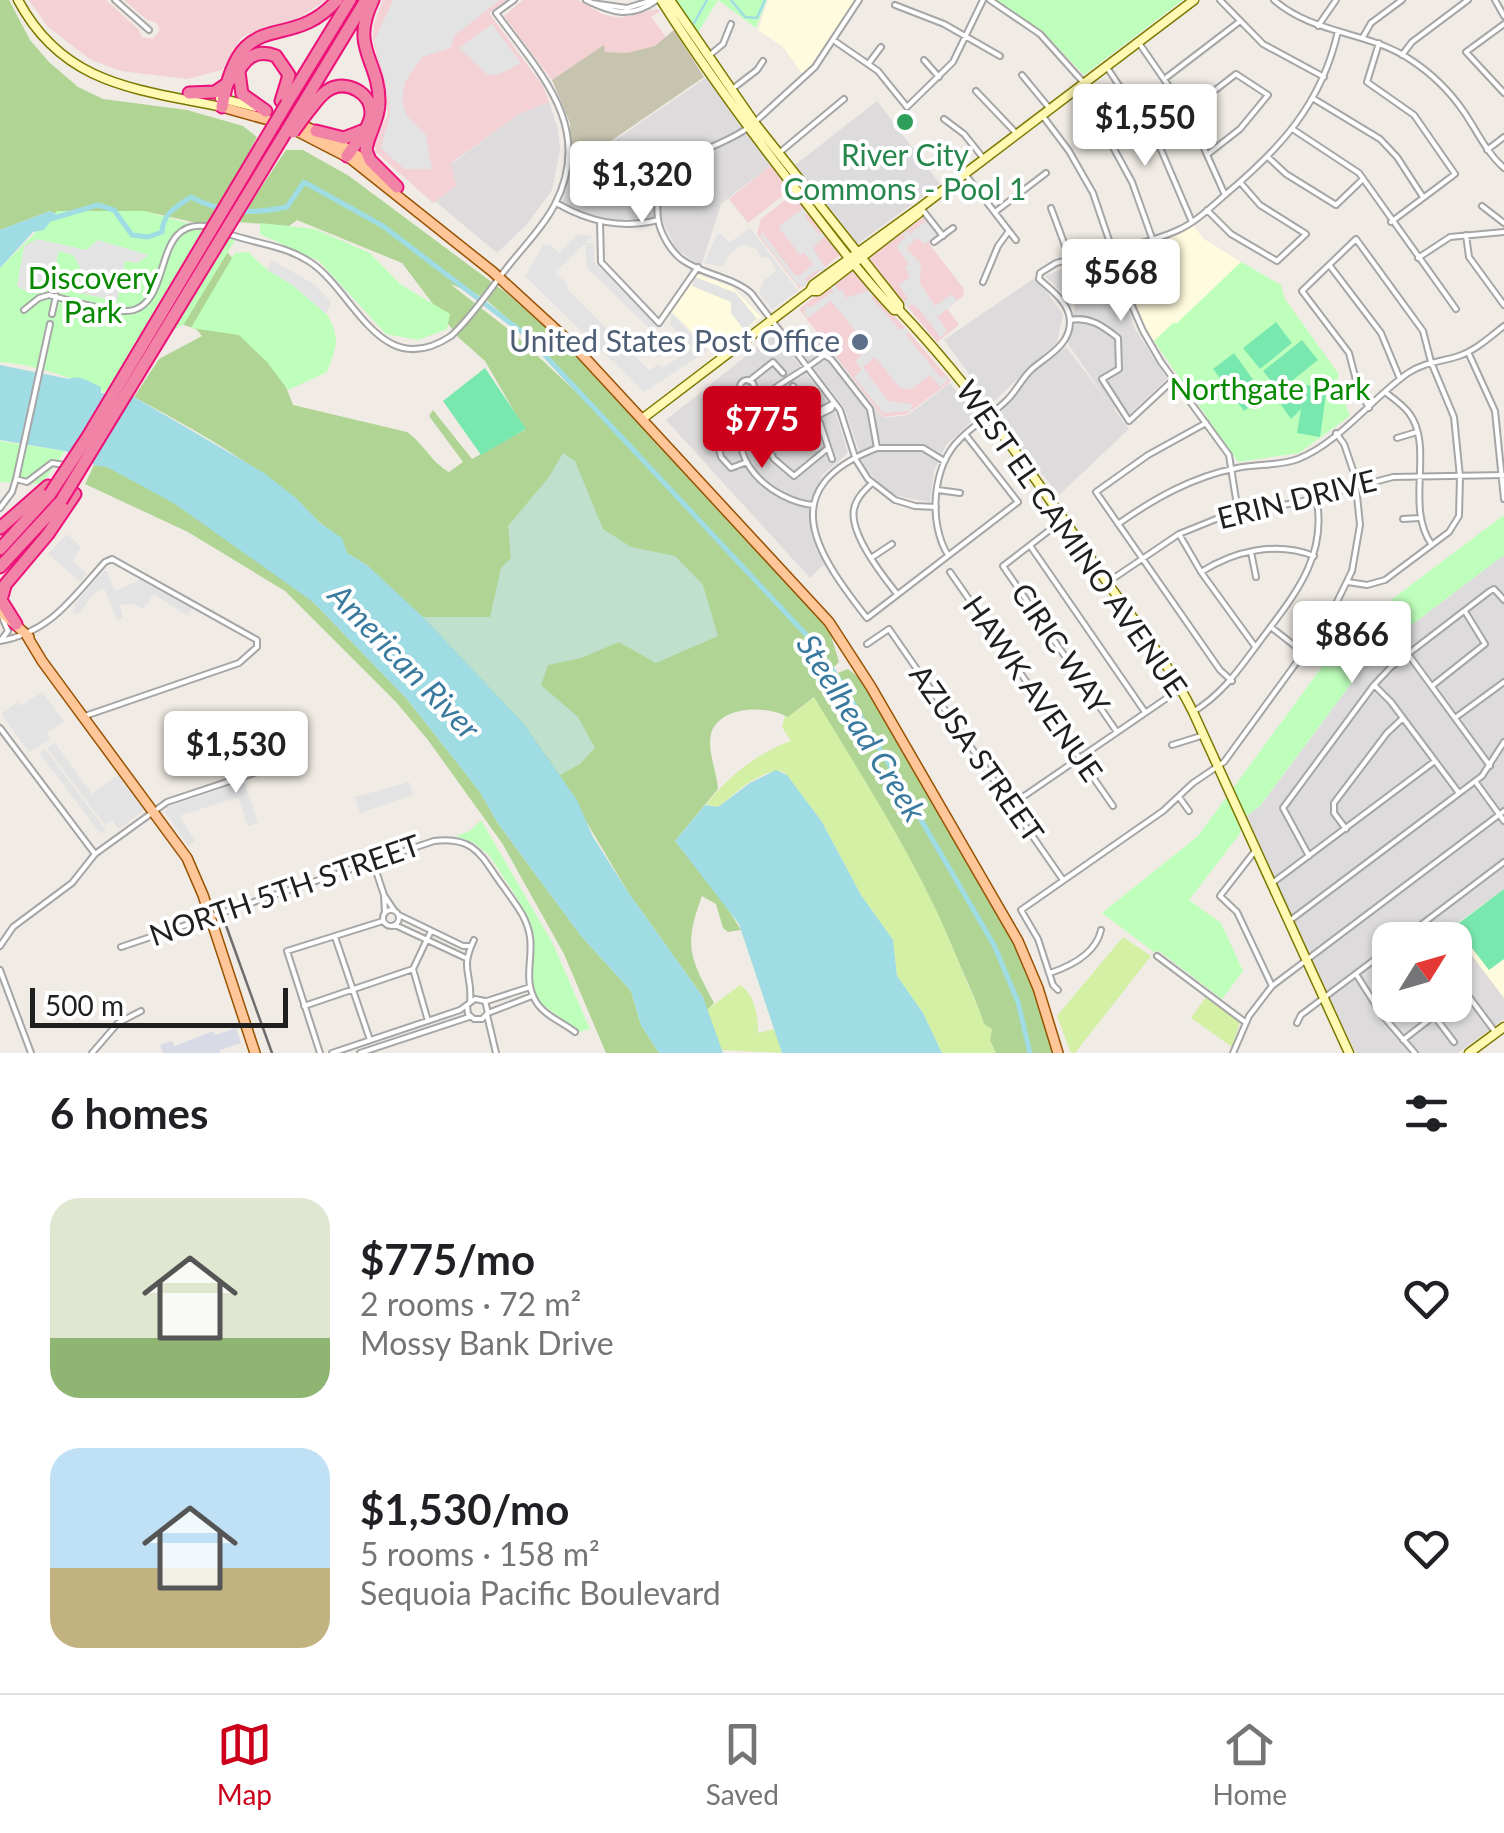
<!DOCTYPE html>
<meta charset="utf-8">
<style>
body{margin:0;font-family:Lato,sans-serif;background:#f2f2f2;color:#202124;height:100vh;display:flex;flex-direction:column;font-size:38px;white-space:nowrap}
*{box-sizing:border-box;margin:0}
p{font-size:32px;color:#757577}
.icon{flex:none;width:55px;height:55px;fill:none;stroke:currentColor;stroke-width:2;stroke-linecap:round;stroke-linejoin:round}
.map{position:relative;height:1053px;overflow:hidden}
.side{display:flex;flex-direction:column;background:#fff;flex:1}
.side>*{flex:none}
.needle{width:65px;rotate:53deg}
.tools{position:absolute;left:1372px;top:922px;display:grid;gap:20px}
.tools a{display:grid;place-items:center;width:100px;height:100px;border-radius:20px;background:#fff;box-shadow:0 2px 8px #0004;font-size:50px}
.scale{position:absolute;left:30px;bottom:25px;width:258px;box-sizing:border-box;padding-left:10px;border:5px solid #1f1f1f;border-top:0;font-size:28px;line-height:35px;white-space:nowrap;color:#1f1f1f;-webkit-text-stroke:8px #fff;paint-order:stroke}
.price{position:absolute;translate:-50% -85px;padding:0 22px;border-radius:10px;background:#fff;color:#222;font-size:32px;line-height:65px;filter:drop-shadow(0 2px 5px #0008)}
.price::after{content:'';position:absolute;left:50%;top:60px;width:30px;height:22px;margin-left:-15px;background:inherit;clip-path:polygon(0 0,100% 0,50% 100%)}
.price.selected{background:#cd001b;color:#fff}
ul{padding:0;list-style:none}
li{display:flex;align-items:center;gap:30px;height:250px;padding:0 50px}
li span{display:grid;place-items:center;flex:none;width:280px;height:200px;border-radius:30px;color:#555}
li>.icon{margin-inline-start:auto}
span .icon{width:120px;height:120px;fill:#fffc;stroke-width:1}
li b{font-size:42px}
h2{display:flex;justify-content:space-between;align-items:center;height:120px;padding:0 50px;font-size:42px}
.dock{display:flex;justify-content:space-around;align-items:center;height:140px;border-top:2px solid #e0e0e0;background:#fff;font-size:28px;color:#757577}
.dock a{display:grid;justify-items:center;gap:5px}
.dock .selected{color:#cd001b}
.map>svg:first-child{display:block}
</style>
<div class="map">
<svg width="1504" height="1053" viewBox="0 0 1504 1053">
<rect width="100%" height="100%" fill="#f0ebe4"/>
<path fill="#dddbdc" fill-rule="evenodd" d="M707 77 772 164 721 204 701 266 676 249 660 216 612 221 599 219 562 202 571 156 593 155Z
M877 101 940 184 857 244 795 165Z
M549 102 558 129 560 150 552 190 527 224 497 253 435 201 456 186 451 164 519 114Z
M1110 257 1135 329 1167 379 1128 415 1112 407 1129 429 1059 495 997 418 1027 377 1066 347 1109 403 1068 344 1075 305 1045 276 1075 264Z
M1036 277 1063 315 1057 342 991 404 944 340Z
M775 333 835 411 848 453 823 474 811 499 812 535 825 563 810 578 666 420Z
M819 336 883 418 908 415 950 383 976 417 946 445 934 471 930 502 898 496 883 487 865 468 844 407 800 351Z
M1504 555V1019L1458 1053H1356L1245 817 1260 806 1373 654ZM1390 940H1455V1005H1390Z"/>
<path fill="#f3d1d4" d="M29 0H106L139 30 142 37 153 39 160 30 157 23 146 19 124 0H326L302 16 246 35 240 39 222 70 187 79 121 71 91 60 47 26Z
M383 0H507L489 13 543 86 549 102 519 114 451 163 456 186 433 203 376 152 374 144 388 114 385 85 373 40 374 23Z
M523 0H578L602 14 619 18 658 9 660 11 651 17 666 37 655 46 627 53 604 52 603 46 552 80 504 16Z
M771 165 790 190 748 223 729 199Z
M794 193 840 255 799 288 757 234 761 219Z
M924 217 939 236 929 244 964 289 963 296 947 308 959 325 937 342 869 261 871 256Z
M855 270 951 381 907 414 883 417 799 309 849 271Z"/>
<path fill="#fffbde" d="M768 0H854L832 38 803 75 783 47 758 30Z
M1193 226 1204 239 1241 262 1189 314 1176 325 1173 323 1154 341 1133 306 1117 252 1172 237Z
M696 274 732 287 761 317 716 356 672 312Z
M1504 889V998L1451 928Z"/>
<path fill="#c6c3ae" d="M674 30 704 77 592 154 571 156 570 123 552 80 604 45 605 52 627 53 655 46Z"/>
<path fill="#d3f0a4" d="M815 697C866 783 921 867 958 960 966 982 977 1001 984 1024L992 1029 990 1040 996 1053H942L923 1013 897 976 893 940 861 895 822 822 784 772C762 767 735 793 718 807L706 805C726 778 759 752 791 741L782 727 785 716 788 717Z
M1123 937 1151 956 1075 1053H1071L1057 1016Z
M740 985C755 995 758 1016 758 1033L775 1029 782 1053 721 1050 707 1010Z
M1206 997 1240 1022 1232 1047 1191 1018Z"/>
<path fill="#afd494" fill-rule="evenodd" d="M0 0H9L30 40 49 62 78 87 103 99 187 110 243 126 257 137 210 226 144 211 56 214 50 211 0 230Z
M286 150H303L349 176 509 295 566 345 801 596 830 632 839 662 829 672 835 674 848 669 871 687 1034 977 1058 1053H996L990 1040 992 1029 984 1024C977 1001 967 982 958 960 921 867 866 783 814 697L788 717C767 705 719 705 711 734 707 751 717 772 718 789L675 841 726 906 741 930 728 932 723 928 716 904 702 896C683 947 690 957 714 1003L707 1010 703 997 628 892 554 767 367 565 347 553C340 532 331 533 316 519 263 467 199 432 134 397L159 359 202 336 196 329 178 323 223 248 238 264 293 405 407 432C425 445 430 461 449 472L463 462 429 416 433 410 472 459 525 430 485 361 458 337 402 263 297 220 289 226 238 222ZM450 284 483 297 526 335 603 417 512 332Z
M94 465 107 467 162 495 260 561 313 602 407 699 480 792 497 822 581 936 631 991 641 1025 659 1053H606L564 954 502 843 428 740 396 702 285 591 188 532 85 484Z"/>
<path fill="#bfe0cc" d="M563 453 575 461 603 529 631 547 675 556 703 585 718 636 656 663 619 642 581 658 548 665 541 685 578 717 595 748 580 764 560 775 523 723 423 617H490L501 568 511 558 508 526 549 477Z"/>
<path fill="#bfffbc" d="M674 0H718L697 34Z
M718 0H767L756 28Z
M994 0H1183L1084 75C1056 45 1031 20 994 0Z
M57 211H144L237 237 184 324 168 333 128 402C87 385 45 365 0 362V268Z
M260 223 315 229 370 253 400 284 450 314 447 329 418 340 386 334 319 261 260 234Z
M249 252C272 283 334 294 336 341 336 350 330 363 327 372L288 390 267 362 239 335 191 328 235 253Z
M1241 262 1281 285 1285 299 1338 373V384L1350 416 1299 453 1238 462 1154 341 1174 322 1176 324Z
M0 441 65 451 42 484 0 482Z
M1504 515V555L1373 654 1260 806 1245 817 1239 835 1189 900 1221 923 1243 971 1222 999 1159 951 1154 952 1102 913 1198 836 1346 634Z
M481 820 553 944 590 1029 579 1032 538 1001 531 982 532 934 527 915 514 893 489 855 474 843 456 836 470 831Z"/>
<path fill="#79e8af" d="M1276 322 1292 343 1260 369 1243 348Z
M1302 340 1318 360 1279 391 1263 371Z
M1234 353 1265 396 1244 411 1213 369Z
M485 368 526 429 481 455 443 401Z
M1305 385 1327 388 1320 437 1297 433 1301 409 1291 419 1281 405 1294 393 1301 405Z
M1504 889V959L1489 970 1455 926Z"/>
<path fill="#e3e3e3" d="M393 0H500L454 36 451 48 422 57 405 82 402 100 407 116 426 135 432 169H404L381 148 390 114 386 83 374 41Z
M492 24 521 63 500 74 488 75 459 48Z
M804 208 807 213 804 215 819 234 822 232 825 236 813 248 826 269 821 272 819 269 805 279 807 283 804 287 797 284 760 236 762 232 795 275 799 276 813 264 804 253 800 255 780 229V225Z
M926 221 937 235 925 244 917 238 906 248 921 263 920 283 935 306 952 294 957 301 937 317 947 330 941 338 919 309 912 304 907 307 904 302 908 299 899 285 910 277 905 267 909 264 897 248 898 244 905 238 903 234 907 231 912 236 911 233Z
M750 228 798 291 772 309 759 293 764 280 776 271 770 258 761 257 756 249 743 244 727 257 723 267 704 263 717 234H721L729 243Z
M578 234 593 236 555 272 569 286 567 289 611 333 637 349 633 354 650 371 658 364 663 368 693 348 670 325 671 313 707 351 644 392 525 276 543 245H550L559 253Z
M37 239 86 250 98 240 149 255 137 263 125 261 117 301 79 293 77 287 81 270 73 255 59 251 54 271 25 291 17 286 24 246Z
M585 243H594V262L659 327 649 338 648 327 587 268Z
M272 260 315 285 331 302 326 314 290 283 267 270Z
M695 277 736 293 757 319 744 330 731 313V302L692 286Z
M834 285 839 291 842 289 846 298 870 290 873 294 871 297 900 330 905 328 908 332 906 335 941 378 945 376 948 380 940 387 930 375 912 389 900 388 875 357 863 367 888 401 912 404 911 411 883 413 854 377 862 369 855 361 870 348 831 301 808 318 804 313 807 305 810 308 832 292 834 293 831 287Z
M67 534 81 547 72 561 86 573 82 580H78L48 554Z
M104 571H107L115 591 142 579 193 606 188 616 154 594 143 609 135 604 120 605 123 618 117 620 104 588 93 594 79 613 75 614 72 612 76 607 74 605Z
M42 692 64 721 47 733 50 739 29 752 1 714 18 702 21 706Z
M55 743 92 794 119 774 145 809 119 829 112 820 105 825 47 748Z
M45 749 106 830 101 834 39 753Z
M244 781 258 823 248 826 238 797 179 816 195 841 188 846 165 812 169 807Z
M409 782 413 795 360 813 355 797Z"/>
<path fill="#d8dae6" d="M236 1028 241 1043 220 1050V1053H163L160 1045 172 1041 175 1046 213 1031 215 1035Z"/>
<path fill="#9fdce3" d="M50 211 56 214 44 230 33 232 0 268V230Z
M0 365 69 379C80 374 91 383 101 387V393L134 397 264 473 296 498 320 523 342 538 347 553 367 565 423 617 523 723 577 800 593 837 628 892 703 997 723 1053H659L641 1025 631 991 581 936 497 822 480 792 407 699 313 602 175 504 107 467 94 465 65 451 0 440Z
M776 770 787 775 822 822 861 895 893 940 897 976 923 1013 942 1053H782L739 924 675 841 705 805 718 807 750 783Z"/>
<g fill="none" stroke-linecap="round" stroke-linejoin="round">
<path stroke="#9fdce3" stroke-width="2.5" d="M731 0 745 17 757 18 765 0
M694 23 707 0"/>
<path stroke="#9fdce3" stroke-width="5" d="M47 220 98 205 114 210 132 235 148 237 162 232C163 213 176 207 191 197 222 214 253 214 287 207L304 182 383 226 526 335 813 642 842 684 994 945 1018 1002 1030 1053"/>
<defs>
<path id="minor" d="M115 0 149 30
M586 0C612 13 631 19 657 0
M990 0 1040 34 1083 82
M1220 0 1263 44 1324 77
M1274 0C1313 34 1365 31 1408 58 1430 72 1449 90 1464 112 1477 131 1486 152 1504 168
M1495 0 1504 16
M592 3 627 8 653 0
M895 5 944 24 1000 56
M1504 24 1466 52 1504 93
M1318 26 1336 0
M1363 37 1371 23 1402 0
M836 42 878 71 907 107 953 62 983 0
M1139 43 1190 117 1225 195
M1379 43 1367 82 1414 115 1455 174 1391 222
M711 54 723 44 731 24
M1402 55 1412 42 1468 0
M924 60 939 77
M869 63 881 47
M1108 69 1159 145 1192 222
M1022 75 1050 109
M1167 77 1239 22
M731 90 757 70 763 61
M976 91 1017 134
M1314 99 1380 139 1397 157 1423 197
M1132 104 1102 127 1132 182 1152 238
M1187 112 1236 74 1268 95 1240 129 1208 154
M1042 115 1069 151 1093 193 1129 299 1143 331 1161 362 1229 455 1238 512
M944 119 964 134 984 159
M756 121 815 67 859 0
M749 127C712 155 650 154 658 219 660 233 670 250 681 259 702 275 731 276 751 293L840 410 856 460 868 479 895 500 915 506 936 507
M1294 130 1359 173 1456 309
M1487 150 1504 137
M779 153 844 99
M1269 158 1286 174 1336 205 1363 179
M965 174 1016 240
M558 204C590 222 621 229 658 220
M1482 206 1504 223
M921 208 943 236
M1051 208 1070 259
M1207 210 1231 234 1277 261 1306 234 1260 205 1240 182
M995 212 1046 173
M600 222 601 262 659 323 698 267
M229 234C257 244 284 245 310 262 355 292 380 383 451 336 475 314 493 284 514 259 528 242 545 224 555 204 595 127 539 72 496 13L514 0
M1466 235 1469 257 1504 305
M934 242 953 228
M1418 258 1450 237 1504 232
M1330 266 1381 333 1400 379
M983 282 998 246 1009 231
M24 310 39 298 49 295C68 300 117 315 134 310 173 298 152 214 211 227
M52 314 56 296
M1070 320C1089 316 1103 326 1118 338L1119 369 1102 379 1129 421 1172 381
M1468 352 1495 411 1504 499
M740 387a7 7 0 1 1 14 0a7 7 0 1 1-14 0Z
M749 381 773 362 783 373
M793 386 820 423 832 459
M740 388 725 406 718 408 712 419 721 457 731 468 747 462
M1385 392C1393 398 1403 405 1409 413 1435 447 1404 507 1432 545
M815 417 817 412 834 403
M815 417 831 409 834 403
M1206 423 1148 455 1096 492 1220 670 1232 681
M743 428 752 430 760 426 766 433
M742 435H752L758 440 766 433
M1397 438 1417 432
M763 439 774 459 794 476 828 448
M877 448H923L944 461
M16 479 27 482 52 463 64 465
M872 483C864 491 856 498 854 509 849 534 883 576 897 594
M938 490 960 493
M813 505C773 501 720 458 749 413 766 388 801 374 824 355L831 359 870 409 877 448C773 488 815 552 867 618L1018 502 965 434
M0 508 12 492 16 479 50 324
M1064 519 1003 566 1117 732
M1403 519 1419 518
M1118 524C1155 498 1192 477 1237 468 1256 464 1279 466 1298 459 1339 443 1372 398 1408 373 1424 362 1441 362 1459 356 1476 350 1490 337 1504 326
M1179 534 1201 572 1254 645
M1031 547 1145 712
M1251 552 1256 577
M948 555C928 523 932 466 960 439 974 424 994 414 1008 399 1017 390 1022 378 1032 369 1047 356 1070 345 1070 322 1070 303 1052 291 1039 279L1040 273 1056 263C1095 253 1139 247 1176 231 1195 223 1211 207 1226 194 1281 148 1322 103 1338 31
M871 558 892 544
M950 572 1113 806
M1201 572C1234 551 1276 541 1314 556
M1108 582 1179 534 1231 513 1295 503 1393 477 1504 475
M1348 582 1367 585 1385 580 1449 532 1459 516 1460 477 1454 417 1431 362 1423 331 1356 239 1302 291 1349 353 1358 388 1369 408
M1272 628 1304 653
M2 639 8 631 2 617
M0 641C51 632 72 598 105 562L112 559 257 640V647L239 663 85 716
M867 644 889 629 1063 880
M1408 654 1490 766
M1374 685 1391 702 1459 793
M1432 686 1485 644 1466 613
M1193 712C1222 694 1237 672 1257 645 1291 599 1329 558 1316 497
M1455 718 1504 682
M0 728 95 854
M1172 745 1201 736
M1475 781 1504 821
M1179 797 1189 811
M1011 805 1180 689
M1346 829 1334 813V803L1387 733 1403 718
M1255 851 1220 896 1237 912 1272 986
M1309 856 1283 808 1374 685 1391 667 1490 591 1494 589 1504 600
M373 862 384 895
M1271 884 1435 761
M383 918a8 8 0 1 1 16 0a8 8 0 1 1-16 0Z
M385 913 384 895 394 910
M399 915 463 946H471
M1288 922 1482 776 1504 742
M395 925 466 958
M1417 928 1427 940
M335 937 370 1040
M1401 940 1504 862
M0 946 13 927 72 883 95 854 167 802 290 761
M121 947 434 841C478 835 483 861 505 889 516 905 527 917 530 937 533 957 524 978 534 998 542 1015 561 1021 575 1032
M1157 956 1245 1022
M0 970 31 1053
M1050 973C1071 966 1096 953 1101 930
M1356 974 1382 1015 1415 1053
M1455 978 1496 1033
M1058 990 1053 985 1038 939 1021 910 1163 811 1193 783 1224 762 1329 618 1352 571 1360 525 1355 476 1344 444 1336 433
M487 1001 530 987
M470 1002C473 973 459 971 474 940
M1426 1005 1454 1042
M304 1006 413 969
M488 1013 532 996
M487 1015 496 1053
M428 1021 413 969 431 931
M1297 1023 1301 1015 1390 948
M1403 1040 1434 1016
M92 1053 118 1023 141 1011
M320 1053 287 951 383 921
M332 1053 460 1010 475 999 485 1001 488 1013 482 1019H474L468 1014 467 1006
M360 1053 469 1017
M1233 1053 1249 1016 1272 986 1504 811"/>
<path id="secondary" d="M18 0C63 85 136 89 222 107
M661 0C704 68 751 132 801 196 831 235 860 274 894 310H899C976 391 1041 486 1104 578 1135 622 1169 663 1193 712L1349 1053
M670 0 754 122 899 305V310
M220 98 255 107
M810 291H818L919 213 921 207 1194 0
M642 419 810 291 813 285 921 207
M1469 1053 1504 1027"/>
<path id="primary" d="M222 107 283 124 351 159 493 272 575 347 829 622 871 687 1018 941 1038 988 1058 1053
M296 122 334 140 373 166
M0 611 29 637
M27 636 42 661 187 858 203 895 255 1053"/>
<path id="motorway" d="M373 0C349 49 380 60 379 103 379 120 368 134 366 150L370 160 397 187
M239 72 242 94 266 111
M235 78C244 59 255 48 276 56L289 75 281 101
M189 93 215 92 228 83
M287 103 350 0
M222 107C240 0 288 56 337 0
M301 107 366 0
M307 113C314 105 320 94 330 89 347 80 372 93 371 114 370 128 355 144 347 156
M316 131 344 138 362 131
M0 528 48 486
M0 549 50 494
M0 567 61 501
M5 586 1 600 16 624
M0 591 48 534 75 494"/>
</defs>
<use href="#minor" stroke="#a6a6a6" stroke-width="8"/>
<use href="#secondary" stroke="#7b7800" stroke-width="11"/>
<use href="#primary" stroke="#995200" stroke-width="12"/>
<use href="#motorway" stroke="#ed127a" stroke-width="15"/>
<use href="#minor" stroke="#fff" stroke-width="4"/>
<use href="#secondary" stroke="#fff9b3" stroke-width="8"/>
<use href="#primary" stroke="#ffc69a" stroke-width="9"/>
<use href="#motorway" stroke="#f083a6" stroke-width="11"/>
<path stroke="#6d6d6d" stroke-width="2.5" d="M224 920 272 1053"/>
<defs>
<path id="motorway-bridge" d="M293 132 307 113
M50 494 87 438 287 103
M61 501 301 107"/>
</defs>
<use href="#motorway-bridge" stroke="#ed127a" stroke-width="15" stroke-linecap="butt"/>
<use href="#motorway-bridge" stroke="#f083a6" stroke-width="11"/>
</g>
<circle fill="#2e9e5b" stroke="#fff" stroke-width="4" cx="905" cy="122" r="10"/>
<circle fill="#5c6f8a" stroke="#fff" stroke-width="4" cx="860" cy="342" r="10"/>
<g text-anchor="middle" stroke-width="8" stroke-linejoin="round" paint-order="stroke">
<g font-size="30" fill="#27864d" stroke="#fff">
<text x="905" y="166">River City<tspan x="905" dy="34">Commons - Pool 1</tspan></text>
</g>
<g font-size="30" fill="#078900" stroke="#fff">
<text x="93" y="289">Discovery<tspan x="93" dy="34">Park</tspan></text>
<text x="1270" y="400">Northgate Park</text>
</g>
<g font-size="30" fill="#4e5e75" stroke="#fff" text-anchor="end">
<text x="840" y="352">United States Post Office</text>
</g>
<g font-size="30" fill="#1f1f1f" stroke="#fff">
<text transform="translate(1297 500) rotate(-14)" y="10">ERIN DRIVE</text>
<text transform="translate(1071 539) rotate(55)" y="10">WEST EL CAMINO AVENUE</text>
<text transform="translate(1060 649) rotate(56)" y="10">CIRIC WAY</text>
<text transform="translate(1032 689) rotate(55)" y="10">HAWK AVENUE</text>
<text transform="translate(976 754) rotate(55)" y="10">AZUSA STREET</text>
<text transform="translate(285 891) rotate(-19)" y="10">NORTH 5TH STREET</text>
</g>
<g font-size="32" font-style="italic" fill="#3a7a9f" stroke="#fff">
<text transform="translate(404 662) rotate(46)" y="11">American River</text>
<text transform="translate(861 728) rotate(58)" y="11">Steelhead Creek</text>
</g>
</g>
</svg>
<div class="tools">
<a><svg class="needle" viewBox="-14 -14 28 28"><path d="M0-13l5 13h-10z" fill="#e53935"/><path d="M0 13l5-13h-10z" fill="#757577"/></svg></a>
</div>
<div class="scale">500 m</div>
<b class="price" style="left:1145px;top:169px">$1,550</b>
<b class="price" style="left:642px;top:226px">$1,320</b>
<b class="price" style="left:1121px;top:324px">$568</b>
<b class="price selected" style="left:762px;top:471px">$775</b>
<b class="price" style="left:1352px;top:686px">$866</b>
<b class="price" style="left:236px;top:796px">$1,530</b>
</div>
<section class="side">
<h2>6 homes<svg class="icon" aria-label="filters" viewBox="0 0 24 24"><path d="M4 7h16M4 17h16"/><circle cx="9" cy="7" r="2"/><circle cx="15" cy="17" r="2"/></svg></h2>
<ul>
<li><span style="background:linear-gradient(#dfe7d0 70%,#8fb573 0)"><svg class="icon" aria-label="home" viewBox="0 0 24 24"><path d="M3 11l9-7 9 7M6 9v11h12V9"/></svg></span><div><b>$775/mo</b><p>2 rooms · 72 m²</p><p>Mossy Bank Drive</p></div><svg class="icon" aria-label="heart" viewBox="0 0 24 24"><path d="M12 20l-8-8c-3-5 5-10 8-4 3-6 11-1 8 4z"/></svg></li>
<li><span style="background:linear-gradient(#bfe0f5 60%,#c2b280 0)"><svg class="icon" aria-label="home" viewBox="0 0 24 24"><path d="M3 11l9-7 9 7M6 9v11h12V9"/></svg></span><div><b>$1,530/mo</b><p>5 rooms · 158 m²</p><p>Sequoia Pacific Boulevard</p></div><svg class="icon" aria-label="heart" viewBox="0 0 24 24"><path d="M12 20l-8-8c-3-5 5-10 8-4 3-6 11-1 8 4z"/></svg></li>
</ul>
</section>
<nav class="dock">
<a class="selected"><svg class="icon" aria-label="map" viewBox="0 0 24 24"><path d="M3 6l6-2 6 2 6-2v14l-6 2-6-2-6 2zM9 4v14M15 6v14"/></svg>Map</a>
<a><svg class="icon" aria-label="saved" viewBox="0 0 24 24"><path d="M7 4h10v16l-5-4-5 4z"/></svg>Saved</a>
<a><svg class="icon" aria-label="home" viewBox="0 0 24 24"><path d="M3 11l9-7 9 7M6 9v11h12V9"/></svg>Home</a>
</nav>
